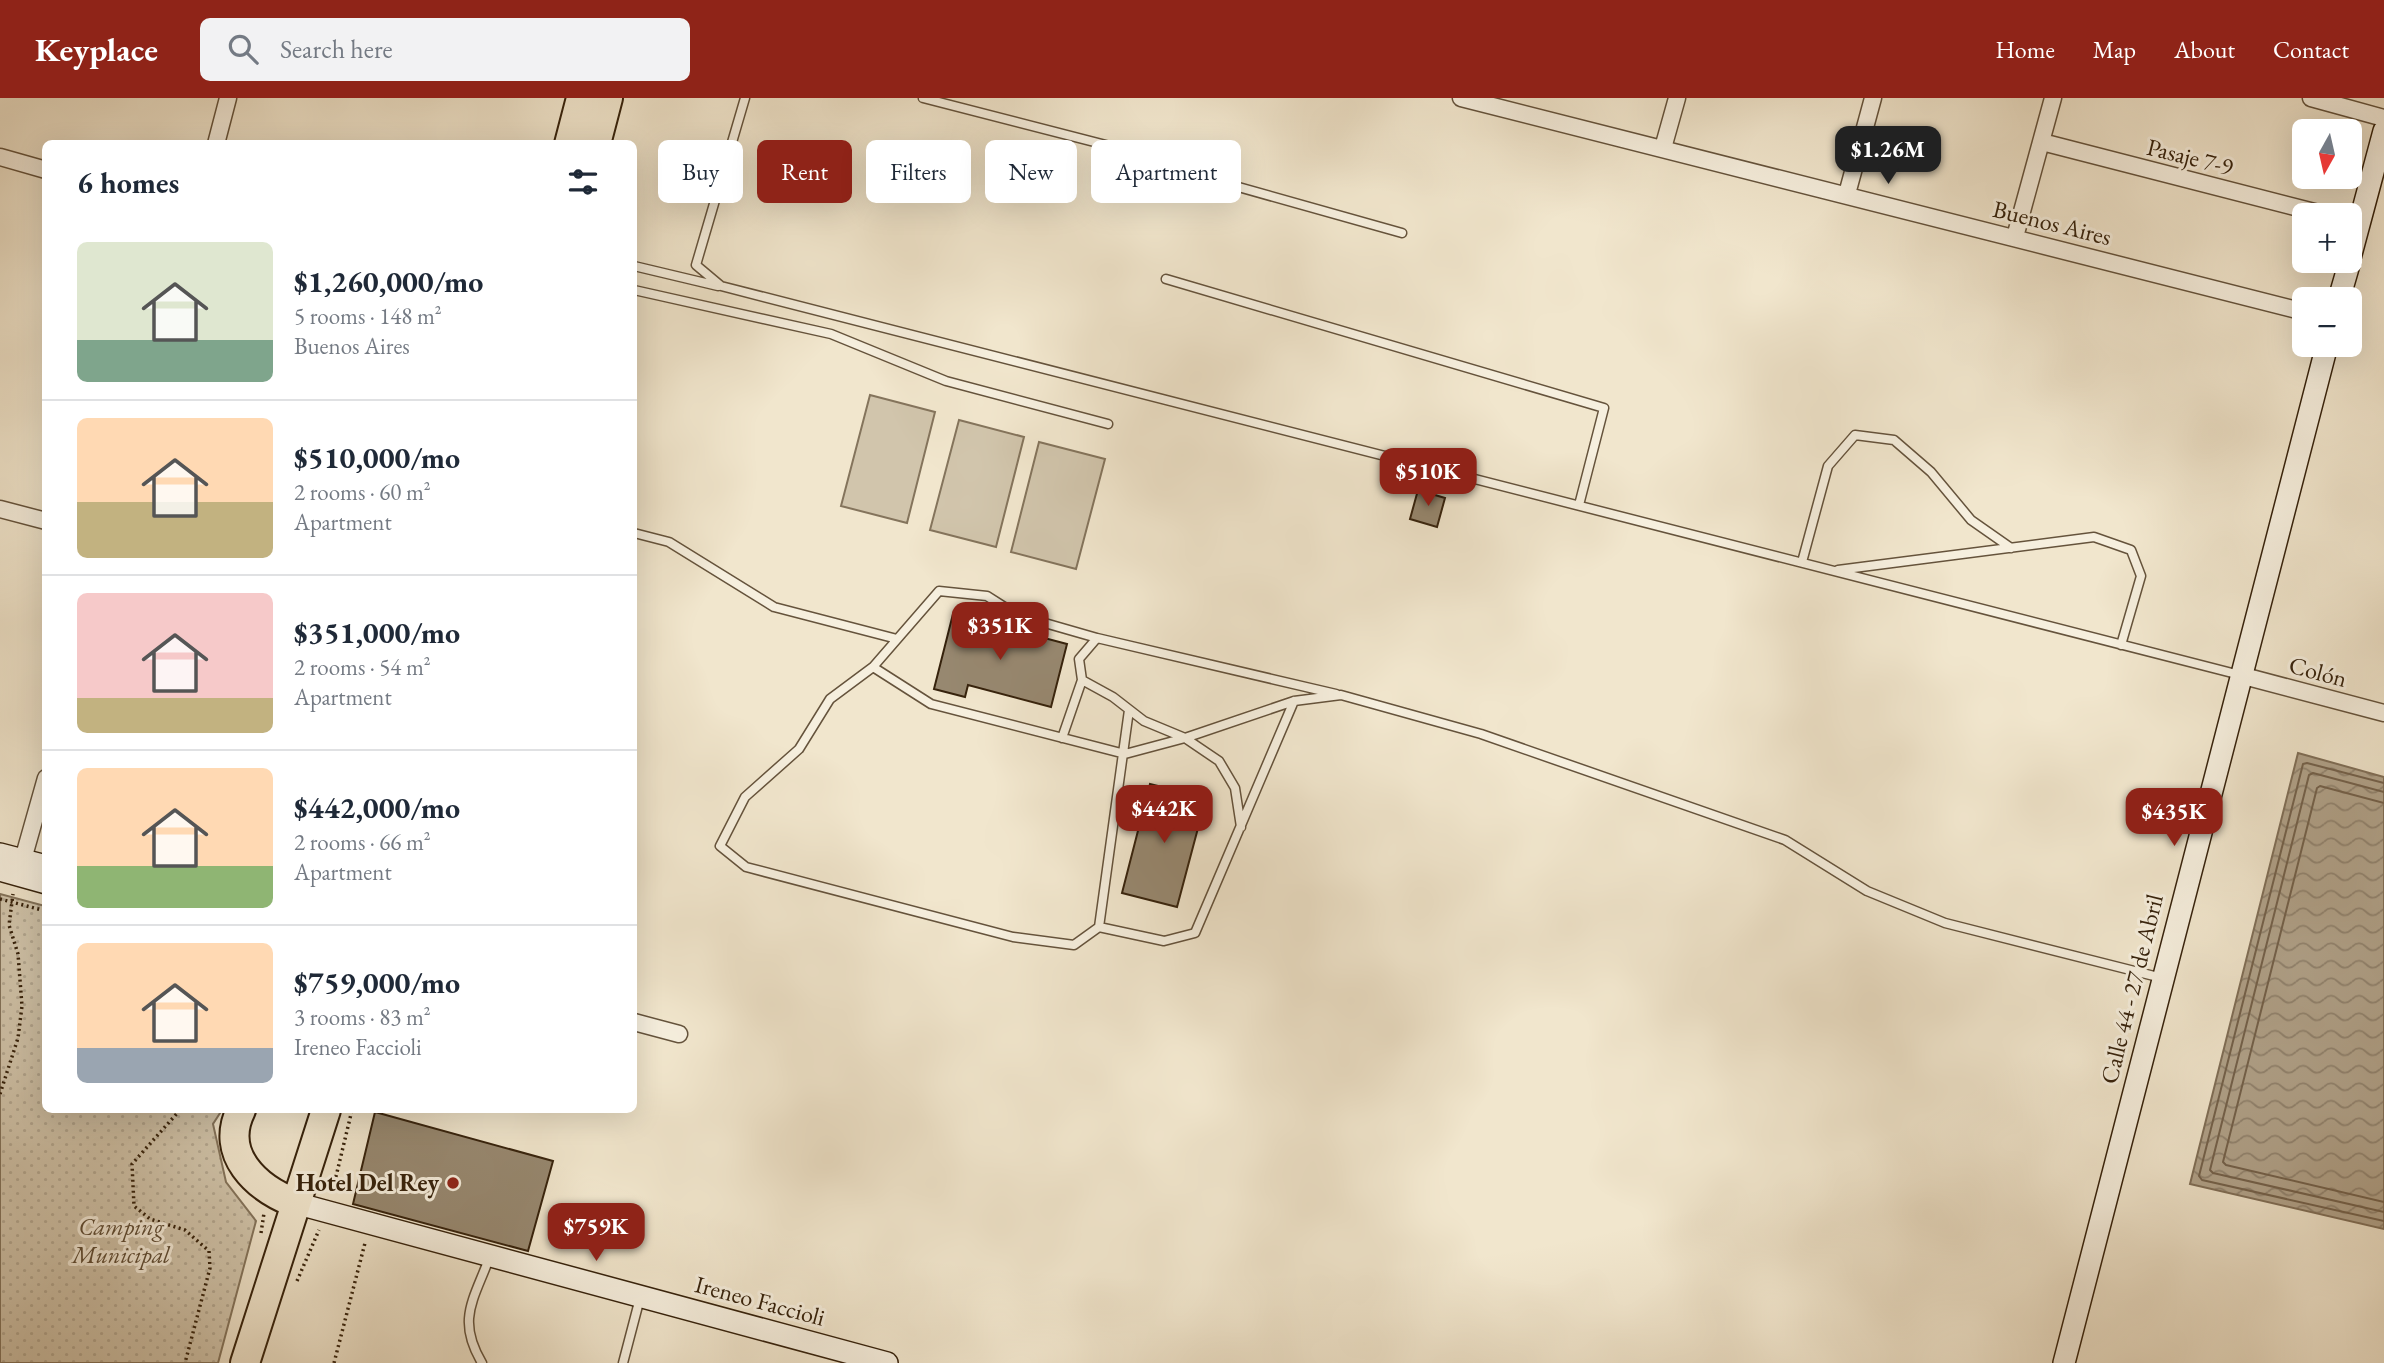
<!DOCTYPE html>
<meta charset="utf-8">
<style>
body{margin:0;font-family:"EB Garamond",serif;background:#f2f2f3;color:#1f2937;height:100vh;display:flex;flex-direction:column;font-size:26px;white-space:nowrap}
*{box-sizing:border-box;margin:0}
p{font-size:23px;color:#747a83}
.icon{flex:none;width:38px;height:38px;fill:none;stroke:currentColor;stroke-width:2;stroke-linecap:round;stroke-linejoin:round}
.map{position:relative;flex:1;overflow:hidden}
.panel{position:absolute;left:42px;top:42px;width:595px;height:973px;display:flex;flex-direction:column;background:#fff;border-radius:10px;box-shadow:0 7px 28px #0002}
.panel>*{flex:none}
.top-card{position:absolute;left:658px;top:42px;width:665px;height:63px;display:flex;gap:14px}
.needle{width:46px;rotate:188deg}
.fabs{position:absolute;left:2292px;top:21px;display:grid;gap:14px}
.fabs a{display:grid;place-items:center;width:70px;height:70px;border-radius:10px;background:#fff;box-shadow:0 7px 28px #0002;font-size:35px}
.price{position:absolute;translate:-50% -60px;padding:0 16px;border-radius:14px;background:#8f2418;color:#fff;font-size:23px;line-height:46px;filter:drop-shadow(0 2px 4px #0008)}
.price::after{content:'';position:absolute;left:50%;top:42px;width:21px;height:16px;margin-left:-10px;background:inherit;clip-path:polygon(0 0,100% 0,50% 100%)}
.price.selected{background:#222;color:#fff}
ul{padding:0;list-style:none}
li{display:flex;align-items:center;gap:21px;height:175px;padding:0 35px}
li+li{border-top:2px solid #e0e1e3}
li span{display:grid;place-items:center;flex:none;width:196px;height:140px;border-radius:10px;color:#555}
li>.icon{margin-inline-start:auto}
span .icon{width:84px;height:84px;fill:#fffc;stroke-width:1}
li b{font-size:30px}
h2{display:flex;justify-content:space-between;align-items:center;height:84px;padding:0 35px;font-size:30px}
.pill{padding:0 24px;border-radius:10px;background:#fff;box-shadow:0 7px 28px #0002;font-size:24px;line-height:63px}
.pill.selected{background:#8f2418;color:#fff}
header{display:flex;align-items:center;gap:42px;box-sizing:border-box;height:98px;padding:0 35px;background:#8f2418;color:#fff}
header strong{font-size:33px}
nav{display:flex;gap:38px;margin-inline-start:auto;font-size:24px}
.search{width:490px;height:63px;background:#f2f2f3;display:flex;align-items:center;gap:18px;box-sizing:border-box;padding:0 24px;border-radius:10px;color:#747a83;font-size:26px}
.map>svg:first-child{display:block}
</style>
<header>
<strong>Keyplace</strong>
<div class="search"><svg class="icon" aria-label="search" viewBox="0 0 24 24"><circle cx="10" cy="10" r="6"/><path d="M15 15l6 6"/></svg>Search here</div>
<nav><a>Home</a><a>Map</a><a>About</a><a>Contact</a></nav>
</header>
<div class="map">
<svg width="2384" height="1265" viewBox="0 0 2384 1265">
<defs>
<pattern id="park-dots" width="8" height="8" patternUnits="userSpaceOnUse" patternTransform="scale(1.75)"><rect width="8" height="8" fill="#d1c5ac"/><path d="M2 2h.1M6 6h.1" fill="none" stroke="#b4a993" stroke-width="1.8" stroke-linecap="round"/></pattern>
<pattern id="water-waves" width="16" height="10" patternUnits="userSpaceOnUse" patternTransform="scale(1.75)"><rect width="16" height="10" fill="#b1a38b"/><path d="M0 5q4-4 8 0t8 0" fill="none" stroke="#918470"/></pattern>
</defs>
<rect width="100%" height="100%" fill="#f1e6cd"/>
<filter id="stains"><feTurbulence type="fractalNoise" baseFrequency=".00286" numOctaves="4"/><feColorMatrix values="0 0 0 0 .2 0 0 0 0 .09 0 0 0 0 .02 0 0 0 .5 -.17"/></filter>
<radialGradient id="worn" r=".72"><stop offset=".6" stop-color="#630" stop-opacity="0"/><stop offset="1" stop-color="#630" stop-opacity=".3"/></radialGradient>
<path fill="#d1c5ac" stroke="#84745c" stroke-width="2" d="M870 297 935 314 907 425 841 408Z
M959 322 1024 339 996 449 930 432Z
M1039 344 1105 361 1076 471 1011 454Z"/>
<path fill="url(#park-dots)" stroke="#84745c" stroke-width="2" d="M0 796 45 808 46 1012H222L213 1026 226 1084 256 1123 218 1265H0Z"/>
<path fill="url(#water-waves)" stroke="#806f58" stroke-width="2" d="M2298 655 2384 679V1131L2190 1086Z"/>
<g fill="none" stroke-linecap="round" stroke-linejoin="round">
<path stroke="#74624c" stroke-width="2" d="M2384 685 2307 665 2303 666 2199 1078 2202 1082 2384 1123
M2384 694 2313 675 2309 677 2210 1072 2213 1075 2384 1114
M2384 705 2320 688 2317 690 2223 1064 2226 1067 2384 1104"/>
</g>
<path fill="#978870" stroke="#36220c" stroke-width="2" d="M1418 392 1445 400 1437 429 1410 421Z
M953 516 1067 546 1051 609 968 587 965 599 934 591Z
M1150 686 1206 700 1177 809 1122 795Z
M375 1014 553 1063 528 1153 353 1106Z"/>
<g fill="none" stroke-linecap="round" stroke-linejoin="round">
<defs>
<path id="lane" d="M745 0 696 167 721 188 2240 577
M923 0 1172 64 1210 81 1402 135
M634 168 718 188
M1166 181 1604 310 1579 407
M634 192 831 236 946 283 1108 326
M634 435 669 444 774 509 897 541
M1802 464 1828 368 1855 337 1894 342 1931 374 1971 422 2011 450
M1838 472 2094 439 2131 452 2141 478 2121 547
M873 569 939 493 987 498 1017 517 1097 540
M1294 603 1195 835 1164 843 1099 829 1074 847 1013 839 746 769 720 748 745 699 799 651 830 601 873 569 931 606 1125 656 1185 640 1294 603 1341 597 1481 636 1785 742 1867 793 1945 825 2162 880
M1062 640 1082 582
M1241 729 1235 690 1219 663 1185 640 1144 623 1113 599 1082 582 1079 561 1097 540 1336 596
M1099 829 1129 612
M482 1265C456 1221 474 1202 490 1158
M623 1265 640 1200"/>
<path id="street" d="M1461 0 2305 214
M2311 0 2384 20
M2042 44 2326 117
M216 46 228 0
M1663 50 1677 0
M0 59 46 72
M1847 96 1873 0
M2015 139 2053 0
M0 411 46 423
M2240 577 2384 615
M20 772 46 680
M634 924 679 936"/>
<path id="secondary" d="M2350 160 2384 33
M2339 201 2350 163
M0 756 46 768
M0 772 46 785
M295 1105 887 1265
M2064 1265 2327 247"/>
<path id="highway" d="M569 46 581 0
M596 46 608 0
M241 1012C219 1056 256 1090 295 1105
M245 1265 326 1012"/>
</defs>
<use href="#lane" stroke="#65533c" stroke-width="11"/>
<use href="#street" stroke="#65533c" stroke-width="19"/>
<use href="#secondary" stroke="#36220c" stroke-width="24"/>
<use href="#highway" stroke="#36220c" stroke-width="32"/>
<path stroke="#36220c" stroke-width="3.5" stroke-dasharray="2 3.5" stroke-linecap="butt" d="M0 801 46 813
M0 996 18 940 22 908 18 856 9 827 13 796
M180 1012 132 1066 134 1108 150 1121 185 1132 209 1153 210 1170 185 1265
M332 1095 352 1012
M261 1135 264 1115
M297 1183 319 1132
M334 1265 365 1145"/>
<use href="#lane" stroke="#f6efde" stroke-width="8"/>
<use href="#street" stroke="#f6efde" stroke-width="16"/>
<use href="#secondary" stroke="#f6efde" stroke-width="21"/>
<use href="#highway" stroke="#f1e6cd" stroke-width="28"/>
</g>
<circle fill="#8f2418" stroke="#f6efde" stroke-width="2.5" cx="453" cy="1085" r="7"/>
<g text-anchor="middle" stroke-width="6" stroke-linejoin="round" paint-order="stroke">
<g font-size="24" fill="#36220c" stroke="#f6efde">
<text transform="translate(2190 59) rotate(14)" y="8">Pasaje 7-9</text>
<text transform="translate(2052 125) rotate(14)" y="8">Buenos Aires</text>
<text transform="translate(2318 574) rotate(15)" y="8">Colón</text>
<text transform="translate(2132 891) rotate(-76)" y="8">Calle 44 - 27 de Abril</text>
<text transform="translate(760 1203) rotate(15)" y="8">Ireneo Faccioli</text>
</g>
<g font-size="24" font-weight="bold" fill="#36220c" stroke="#f6efde" text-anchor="end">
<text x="439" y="1093">Hotel Del Rey</text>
</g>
<g font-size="24" font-style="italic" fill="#5d4b34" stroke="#f6efde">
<text x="121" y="1137">Camping<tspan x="121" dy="28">Municipal</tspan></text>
</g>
</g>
<rect width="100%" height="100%" filter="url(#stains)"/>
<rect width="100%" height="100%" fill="url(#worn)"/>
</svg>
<div class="fabs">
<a><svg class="needle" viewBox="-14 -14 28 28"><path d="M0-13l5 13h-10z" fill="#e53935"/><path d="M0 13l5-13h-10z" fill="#747a83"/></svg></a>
<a>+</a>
<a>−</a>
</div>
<b class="price selected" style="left:1888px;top:88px">$1.26M</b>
<b class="price" style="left:1428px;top:410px">$510K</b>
<b class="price" style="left:1000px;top:564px">$351K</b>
<b class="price" style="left:1164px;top:747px">$442K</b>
<b class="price" style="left:2174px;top:750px">$435K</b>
<b class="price" style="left:596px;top:1165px">$759K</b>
<div class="top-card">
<a class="pill">Buy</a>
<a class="pill selected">Rent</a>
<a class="pill">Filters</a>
<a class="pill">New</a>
<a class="pill">Apartment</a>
</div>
<section class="panel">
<h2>6 homes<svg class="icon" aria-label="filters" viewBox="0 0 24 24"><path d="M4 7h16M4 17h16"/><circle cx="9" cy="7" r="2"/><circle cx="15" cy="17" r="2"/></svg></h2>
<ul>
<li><span style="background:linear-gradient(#dfe7d0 70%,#7fa58c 0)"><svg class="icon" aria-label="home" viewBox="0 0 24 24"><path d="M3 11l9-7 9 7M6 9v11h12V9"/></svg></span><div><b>$1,260,000/mo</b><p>5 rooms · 148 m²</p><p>Buenos Aires</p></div></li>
<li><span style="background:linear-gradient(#ffd9b3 60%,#c2b280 0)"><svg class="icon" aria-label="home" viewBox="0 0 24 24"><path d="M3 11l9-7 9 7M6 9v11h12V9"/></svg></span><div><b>$510,000/mo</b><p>2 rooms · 60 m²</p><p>Apartment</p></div></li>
<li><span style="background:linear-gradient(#f6c9c9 75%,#c2b280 0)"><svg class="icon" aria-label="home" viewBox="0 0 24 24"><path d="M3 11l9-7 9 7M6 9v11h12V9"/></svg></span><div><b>$351,000/mo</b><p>2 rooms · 54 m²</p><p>Apartment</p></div></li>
<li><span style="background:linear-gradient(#ffd9b3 70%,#8fb573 0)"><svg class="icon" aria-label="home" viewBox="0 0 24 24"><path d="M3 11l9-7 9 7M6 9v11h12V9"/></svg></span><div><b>$442,000/mo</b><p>2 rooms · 66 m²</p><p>Apartment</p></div></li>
<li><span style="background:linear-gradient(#ffd9b3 75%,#9aa5b1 0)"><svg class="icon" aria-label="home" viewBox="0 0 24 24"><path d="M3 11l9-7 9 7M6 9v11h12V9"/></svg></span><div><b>$759,000/mo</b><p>3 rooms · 83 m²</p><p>Ireneo Faccioli</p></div></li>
</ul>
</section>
</div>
